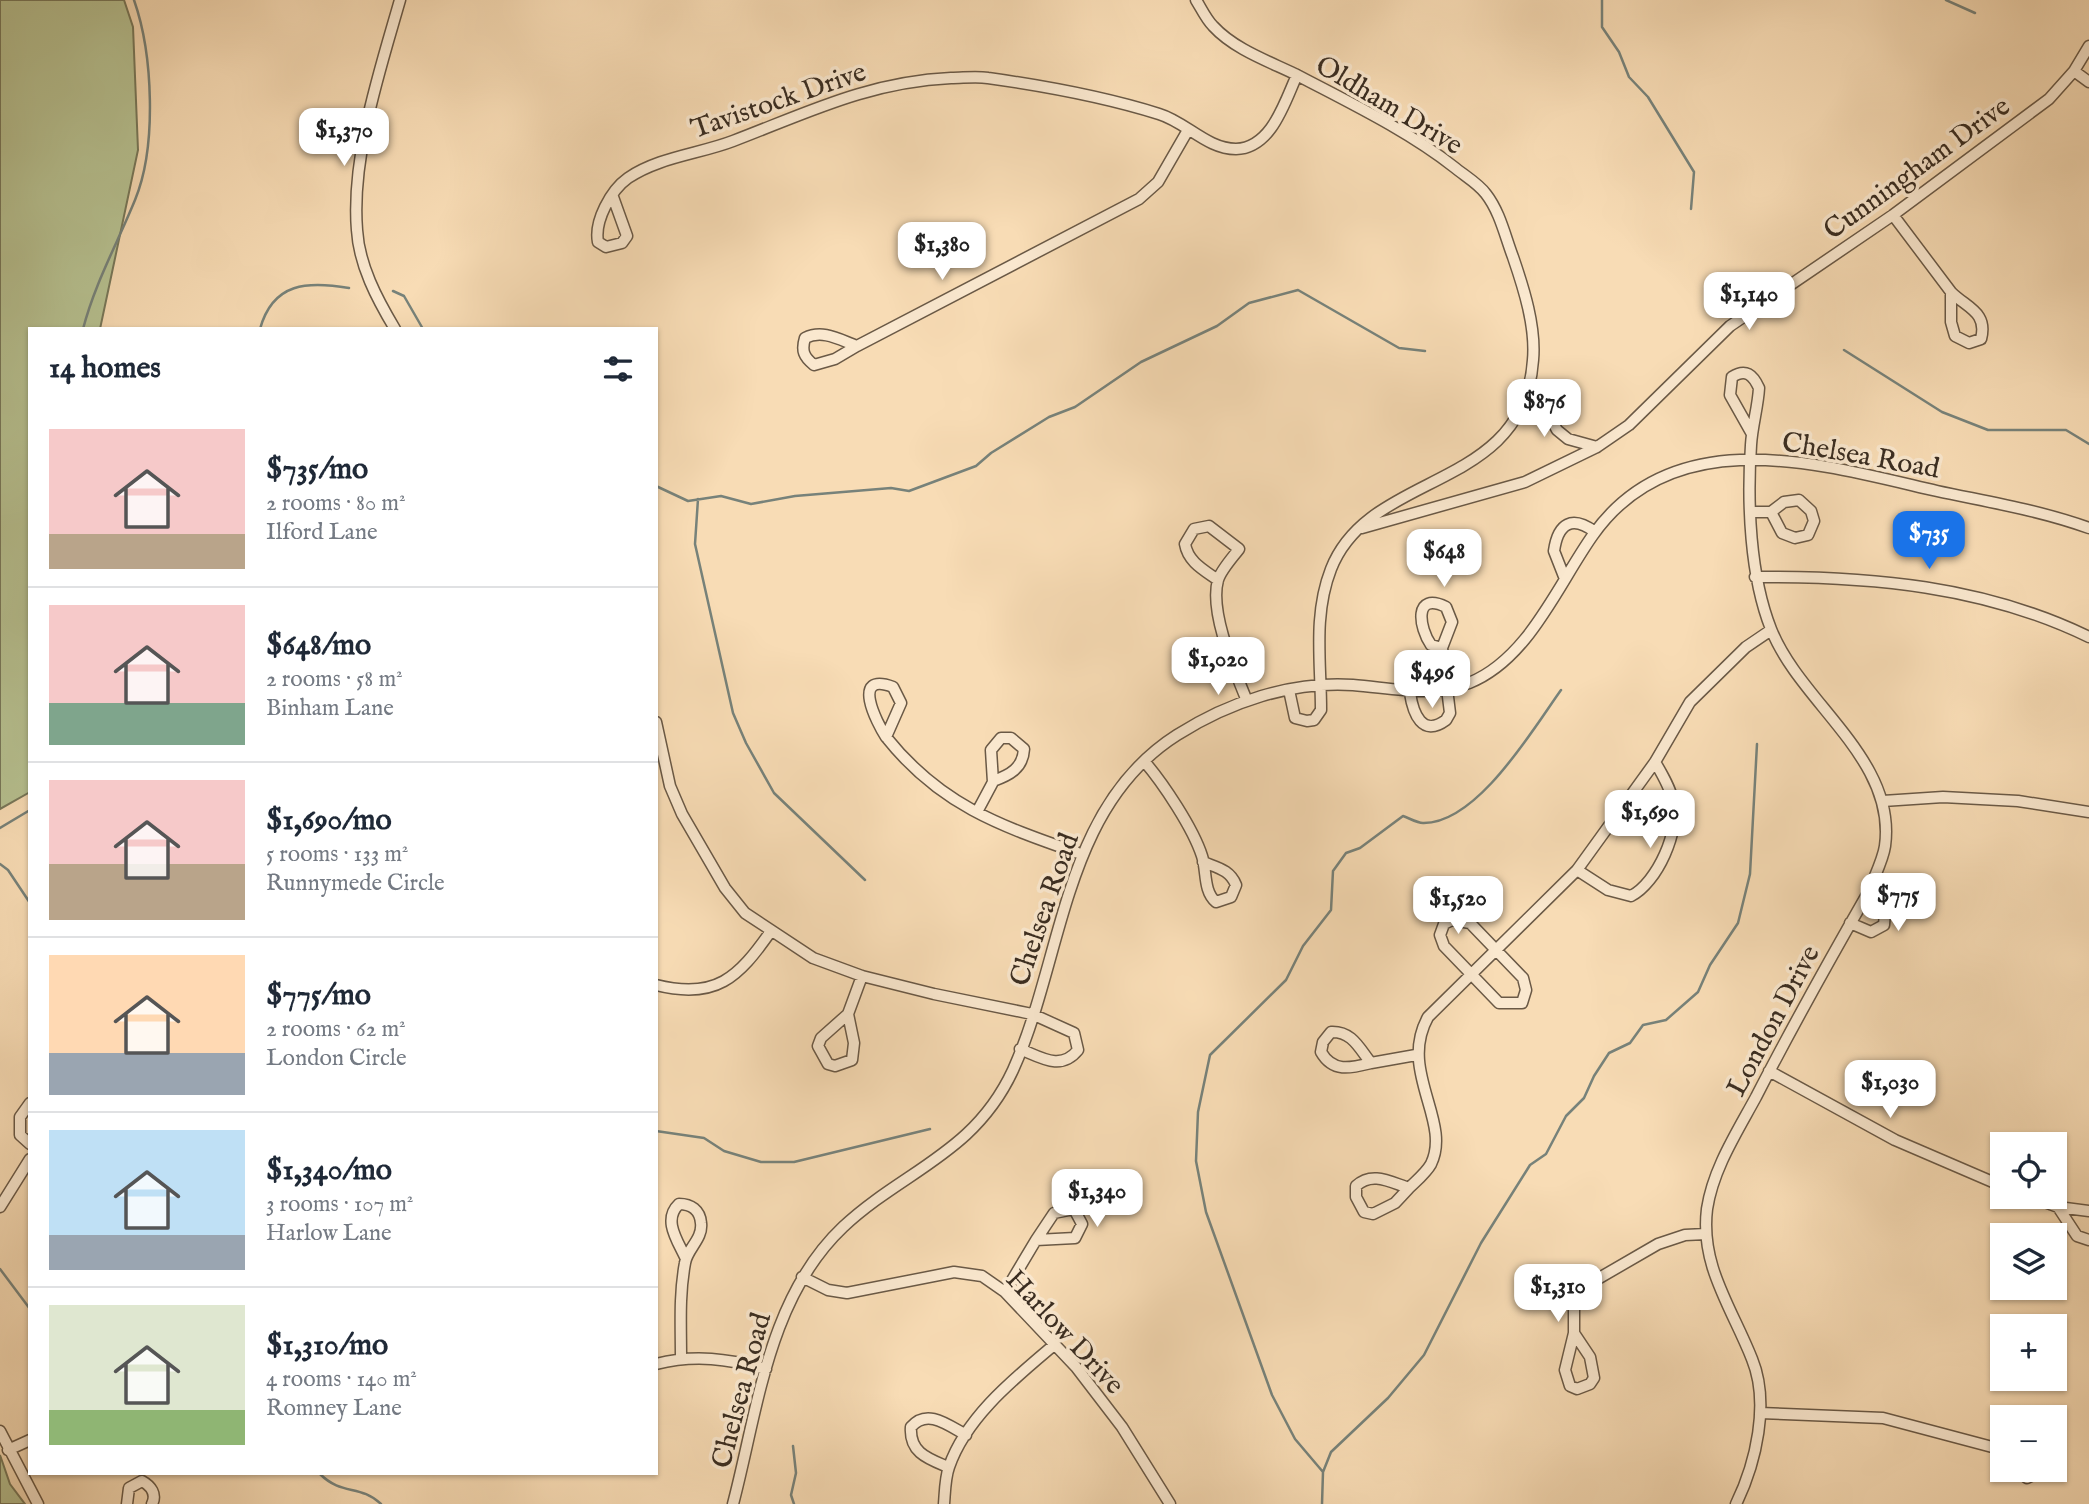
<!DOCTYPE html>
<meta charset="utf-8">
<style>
body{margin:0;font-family:"IM FELL English",serif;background:#f2f2f3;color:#1f2937;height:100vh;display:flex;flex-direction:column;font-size:26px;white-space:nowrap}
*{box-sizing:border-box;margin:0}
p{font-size:23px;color:#747a83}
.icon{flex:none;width:38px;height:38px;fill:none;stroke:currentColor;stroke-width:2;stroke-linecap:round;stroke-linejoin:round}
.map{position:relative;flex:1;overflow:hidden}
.details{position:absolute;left:28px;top:327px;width:630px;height:1148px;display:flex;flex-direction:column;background:#fff;border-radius:0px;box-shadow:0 2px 5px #0004}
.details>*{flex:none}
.buttons{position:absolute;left:1990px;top:1132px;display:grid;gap:14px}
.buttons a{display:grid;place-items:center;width:77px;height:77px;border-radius:0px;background:#fff;box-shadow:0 2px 5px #0004;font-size:35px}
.price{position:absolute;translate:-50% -60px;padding:0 16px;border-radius:14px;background:#fff;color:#222;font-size:23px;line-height:46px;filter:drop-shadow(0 2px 4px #0008)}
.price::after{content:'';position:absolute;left:50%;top:42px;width:21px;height:16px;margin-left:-10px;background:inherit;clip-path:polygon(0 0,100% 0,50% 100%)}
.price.selected{background:#1a73e8;color:#fff}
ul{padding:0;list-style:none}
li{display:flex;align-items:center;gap:21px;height:175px;padding:0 21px}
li+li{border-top:2px solid #e0e1e3}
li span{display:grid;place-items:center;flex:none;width:196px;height:140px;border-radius:0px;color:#555}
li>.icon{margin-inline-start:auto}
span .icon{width:84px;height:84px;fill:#fffc;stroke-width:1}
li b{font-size:30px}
h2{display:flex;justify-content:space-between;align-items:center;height:84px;padding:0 21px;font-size:30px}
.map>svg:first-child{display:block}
</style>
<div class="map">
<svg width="2089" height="1504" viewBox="0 0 2089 1504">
<rect width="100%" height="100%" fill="#f8dcb5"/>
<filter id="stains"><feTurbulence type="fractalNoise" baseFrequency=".00286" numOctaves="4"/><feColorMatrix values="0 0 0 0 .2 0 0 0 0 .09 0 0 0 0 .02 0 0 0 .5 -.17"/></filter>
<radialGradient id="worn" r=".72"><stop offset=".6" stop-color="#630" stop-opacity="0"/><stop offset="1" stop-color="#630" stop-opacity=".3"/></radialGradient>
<path fill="#b7c292" stroke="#78785a" stroke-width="2" d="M0 0H124L133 27 138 150 100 329H30V792L0 809Z
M0 1455 10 1484 25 1504H0Z"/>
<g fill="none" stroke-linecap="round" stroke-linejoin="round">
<path stroke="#77827a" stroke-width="2.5" d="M1602 0V27L1619 52 1629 77 1648 97 1694 172 1691 209
M1946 0 1975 13
M393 291 404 296 423 329
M83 329C95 283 117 244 135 200 157 147 153 54 134 0
M260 329C273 282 308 281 349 288
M1844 350 1942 412 1988 430H2066L2089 444
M656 486 688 501 721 496 751 504 795 496 891 488 909 491 976 466 991 453 1049 417 1075 407 1141 362 1217 326 1249 303 1298 290 1399 348 1425 351
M698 499 695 544 733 713 746 743 774 793 865 880
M0 828 30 810
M0 864 8 870 30 903
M656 1131 704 1138 724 1151 761 1162H794L930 1129
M0 1269 30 1309
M793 1446 796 1473 791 1495 794 1504
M1323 1472 1331 1452 1388 1398 1424 1355 1481 1243 1530 1165 1546 1154 1566 1116 1584 1098 1594 1076 1609 1053 1630 1043 1643 1025 1666 1020 1698 992 1710 965 1738 923 1750 874 1757 744
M320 1474C342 1496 360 1484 381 1504
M1322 1504 1323 1472 1295 1439 1272 1395 1206 1212 1196 1161 1198 1112 1210 1055 1286 980 1303 946 1331 910 1333 871 1346 853 1360 848 1403 816C1409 818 1417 823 1423 823 1477 824 1533 729 1561 690"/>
<defs>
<path id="minor" d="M1196 0C1201 8 1206 19 1213 26 1234 49 1268 61 1295 74 1348 102 1407 130 1454 167 1465 176 1479 184 1486 194 1500 212 1505 236 1513 257 1524 289 1536 327 1533 360 1524 493 1370 469 1331 569 1313 615 1321 662 1321 710L1314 720 1307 721 1295 718 1289 690
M2074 71 2089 82
M613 197 627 236 622 243 606 247 598 242C594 221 611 190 628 178 659 157 699 154 733 141 809 112 868 82 951 78 963 78 976 76 988 78 1045 86 1105 97 1159 114 1186 122 1207 149 1236 149 1272 148 1285 101 1297 75
M1893 215 1951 292V322L1955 336 1969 343 1981 339C1988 312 1967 308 1951 292
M395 329C377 299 359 265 357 230 351 157 380 70 400 0
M857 346 835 359 814 365C804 357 801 351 805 338 823 329 840 340 857 346L1139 199 1158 182 1188 130
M1532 383 1557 430 1568 439 1597 447
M1752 512H1771L1784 502 1799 500 1811 511 1814 521 1808 535 1795 538 1782 533 1771 512
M1362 528 1525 482 1597 447 1629 425 1730 326 1893 215 2049 99 2074 71 2089 46
M1755 577C1870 576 1984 586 2089 637
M1565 579 1554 551C1558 523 1572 515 1595 532
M1218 580C1204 570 1188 562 1185 544L1194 529 1209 526 1239 549C1233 557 1221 570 1218 580 1209 612 1235 671 1247 701
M1410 693C1413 713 1422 738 1446 720L1450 713 1442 648 1452 622 1446 607C1413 591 1419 628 1431 645L1442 648
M656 722 670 786 682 814 725 888 745 913 813 958 862 976 934 994 1032 1014 1074 1033 1078 1050C1061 1071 1042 1058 1020 1049
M886 737C877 723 850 671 893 687L901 703 886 737C941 806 1001 826 1081 854
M1144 761C1163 783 1193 828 1202 856 1207 871 1203 891 1216 902L1231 897 1236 885C1230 870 1218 868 1203 862
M1883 801 1943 797 2018 801 2089 812
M977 812 993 782V781C1010 775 1023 768 1024 749L1011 738H1001L991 750 993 782
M1577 870 1608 890 1631 896C1657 883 1681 830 1673 801 1670 787 1662 774 1655 762
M1452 920 1470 923 1523 978 1526 990 1522 1003H1499L1444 946 1440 935 1444 924Z
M1850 923 1871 932 1884 925 1885 911 1869 891
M656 985C716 1000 738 978 771 931
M848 1014 854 1043 852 1060 835 1066 828 1064 818 1046 821 1038 848 1014 862 976
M1371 1063C1351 1068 1333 1073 1321 1052L1323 1042 1331 1032C1352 1031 1359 1048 1371 1063L1416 1055
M1769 1071 1895 1140 2002 1186
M30 1103 20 1117V1135L30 1144
M1409 1188 1395 1203 1373 1214 1364 1212 1356 1197V1186C1372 1171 1390 1182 1409 1188 1416 1181 1426 1173 1431 1164 1452 1121 1398 1071 1428 1017L1577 870 1655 762 1690 702 1746 647 1771 630
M2031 1197 2058 1207 2089 1211
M0 1207 30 1159
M2058 1207 2077 1236 2089 1240
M802 1277 828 1290 847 1293 954 1272 982 1276 1005 1292 1076 1367 1122 1427 1170 1504
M1005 1292 1036 1240 1075 1238 1082 1224 1074 1209 1054 1213 1036 1240
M1574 1333 1590 1357 1594 1378 1590 1384 1577 1389 1570 1386 1565 1370 1574 1333V1307L1582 1288 1658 1244 1685 1235 1706 1234
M681 1358C681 1326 679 1295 685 1263 687 1249 703 1239 701 1223 700 1210 691 1204 679 1204 662 1220 678 1241 686 1259
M656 1364C695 1354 728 1359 766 1369
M1760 1413 1883 1418 1996 1448 2002 1447
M0 1431 38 1504
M8 1450 30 1440
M948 1467C929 1459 909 1453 911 1427 927 1408 948 1425 966 1435
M2016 1470 2027 1478 2043 1470
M127 1504 129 1488 142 1481C151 1486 157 1494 152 1504
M733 1504C758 1409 768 1298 843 1227 904 1170 974 1154 1013 1070 1064 957 1062 808 1177 735 1229 702 1291 681 1353 685 1392 688 1431 698 1469 683 1529 659 1558 584 1593 535 1675 419 1824 465 1937 491 1988 502 2039 510 2089 528
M944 1504C945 1492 945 1478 949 1467 966 1417 1015 1378 1054 1345
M1736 1504C1756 1463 1770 1403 1752 1359 1732 1308 1700 1266 1707 1209 1713 1169 1737 1132 1756 1097 1792 1027 1830 959 1869 891 1874 877 1883 860 1885 846 1897 759 1800 703 1771 629 1750 576 1747 503 1751 445 1752 426 1758 407 1759 388 1753 375 1746 368 1732 377L1730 395 1752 434"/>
</defs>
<use href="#minor" stroke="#6a5946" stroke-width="13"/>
<use href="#minor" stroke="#fae8cf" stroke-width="10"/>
</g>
<g text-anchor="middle" stroke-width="7" stroke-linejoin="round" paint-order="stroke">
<g font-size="28" fill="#3a2d21" stroke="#fae8cf">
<text transform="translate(778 99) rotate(-19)" y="10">Tavistock Drive</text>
<text transform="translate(1390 104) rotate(31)" y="10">Oldham Drive</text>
<text transform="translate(1916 167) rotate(-36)" y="10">Cunningham Drive</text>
<text transform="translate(1861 454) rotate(10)" y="10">Chelsea Road</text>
<text transform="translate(1043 909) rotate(-71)" y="10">Chelsea Road</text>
<text transform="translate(1772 1020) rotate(-62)" y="10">London Drive</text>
<text transform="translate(1066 1331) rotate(47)" y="10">Harlow Drive</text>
<text transform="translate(740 1390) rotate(-75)" y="10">Chelsea Road</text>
</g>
</g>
<rect width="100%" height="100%" filter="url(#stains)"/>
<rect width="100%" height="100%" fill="url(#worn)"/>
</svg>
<div class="buttons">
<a><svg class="icon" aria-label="locate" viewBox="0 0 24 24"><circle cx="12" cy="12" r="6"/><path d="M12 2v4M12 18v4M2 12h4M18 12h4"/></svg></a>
<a><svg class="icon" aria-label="layers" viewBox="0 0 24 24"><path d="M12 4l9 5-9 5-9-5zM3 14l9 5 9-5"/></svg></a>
<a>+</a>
<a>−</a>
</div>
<b class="price" style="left:344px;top:168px">$1,370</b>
<b class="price" style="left:942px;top:282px">$1,380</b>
<b class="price" style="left:1749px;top:332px">$1,140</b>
<b class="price" style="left:1544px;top:439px">$876</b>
<b class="price selected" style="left:1929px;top:571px">$735</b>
<b class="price" style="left:1444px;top:589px">$648</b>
<b class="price" style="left:1218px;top:697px">$1,020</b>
<b class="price" style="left:1432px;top:710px">$496</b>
<b class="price" style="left:1650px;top:850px">$1,690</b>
<b class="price" style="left:1898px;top:933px">$775</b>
<b class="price" style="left:1458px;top:936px">$1,520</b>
<b class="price" style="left:1890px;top:1120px">$1,030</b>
<b class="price" style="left:1097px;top:1229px">$1,340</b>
<b class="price" style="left:1558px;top:1324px">$1,310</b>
<section class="details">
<h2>14 homes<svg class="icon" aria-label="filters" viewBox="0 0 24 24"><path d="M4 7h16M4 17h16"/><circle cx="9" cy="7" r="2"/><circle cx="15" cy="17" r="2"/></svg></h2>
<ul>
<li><span style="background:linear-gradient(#f6c9c9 75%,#b9a48a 0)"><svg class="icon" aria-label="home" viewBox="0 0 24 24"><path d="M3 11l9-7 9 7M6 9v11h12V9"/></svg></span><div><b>$735/mo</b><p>2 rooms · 80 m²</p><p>Ilford Lane</p></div></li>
<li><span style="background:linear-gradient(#f6c9c9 70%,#7fa58c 0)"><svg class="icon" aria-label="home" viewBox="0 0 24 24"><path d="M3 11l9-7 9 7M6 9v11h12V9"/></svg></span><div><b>$648/mo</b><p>2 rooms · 58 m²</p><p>Binham Lane</p></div></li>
<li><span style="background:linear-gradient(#f6c9c9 60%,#b9a48a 0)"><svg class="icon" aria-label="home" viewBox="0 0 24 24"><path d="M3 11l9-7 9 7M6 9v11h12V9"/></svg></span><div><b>$1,690/mo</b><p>5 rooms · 133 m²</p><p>Runnymede Circle</p></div></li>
<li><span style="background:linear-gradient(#ffd9b3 70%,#9aa5b1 0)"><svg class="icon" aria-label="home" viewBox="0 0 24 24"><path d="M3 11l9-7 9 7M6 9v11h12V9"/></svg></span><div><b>$775/mo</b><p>2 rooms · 62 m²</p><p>London Circle</p></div></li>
<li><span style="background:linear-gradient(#bfe0f5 75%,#9aa5b1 0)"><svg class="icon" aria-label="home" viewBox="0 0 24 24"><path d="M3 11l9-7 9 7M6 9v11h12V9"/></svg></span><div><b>$1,340/mo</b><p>3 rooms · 107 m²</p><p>Harlow Lane</p></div></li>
<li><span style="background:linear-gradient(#dfe7d0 75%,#8fb573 0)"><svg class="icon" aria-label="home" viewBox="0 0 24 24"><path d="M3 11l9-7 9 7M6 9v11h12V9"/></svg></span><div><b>$1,310/mo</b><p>4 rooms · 140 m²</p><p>Romney Lane</p></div></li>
</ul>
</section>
</div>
